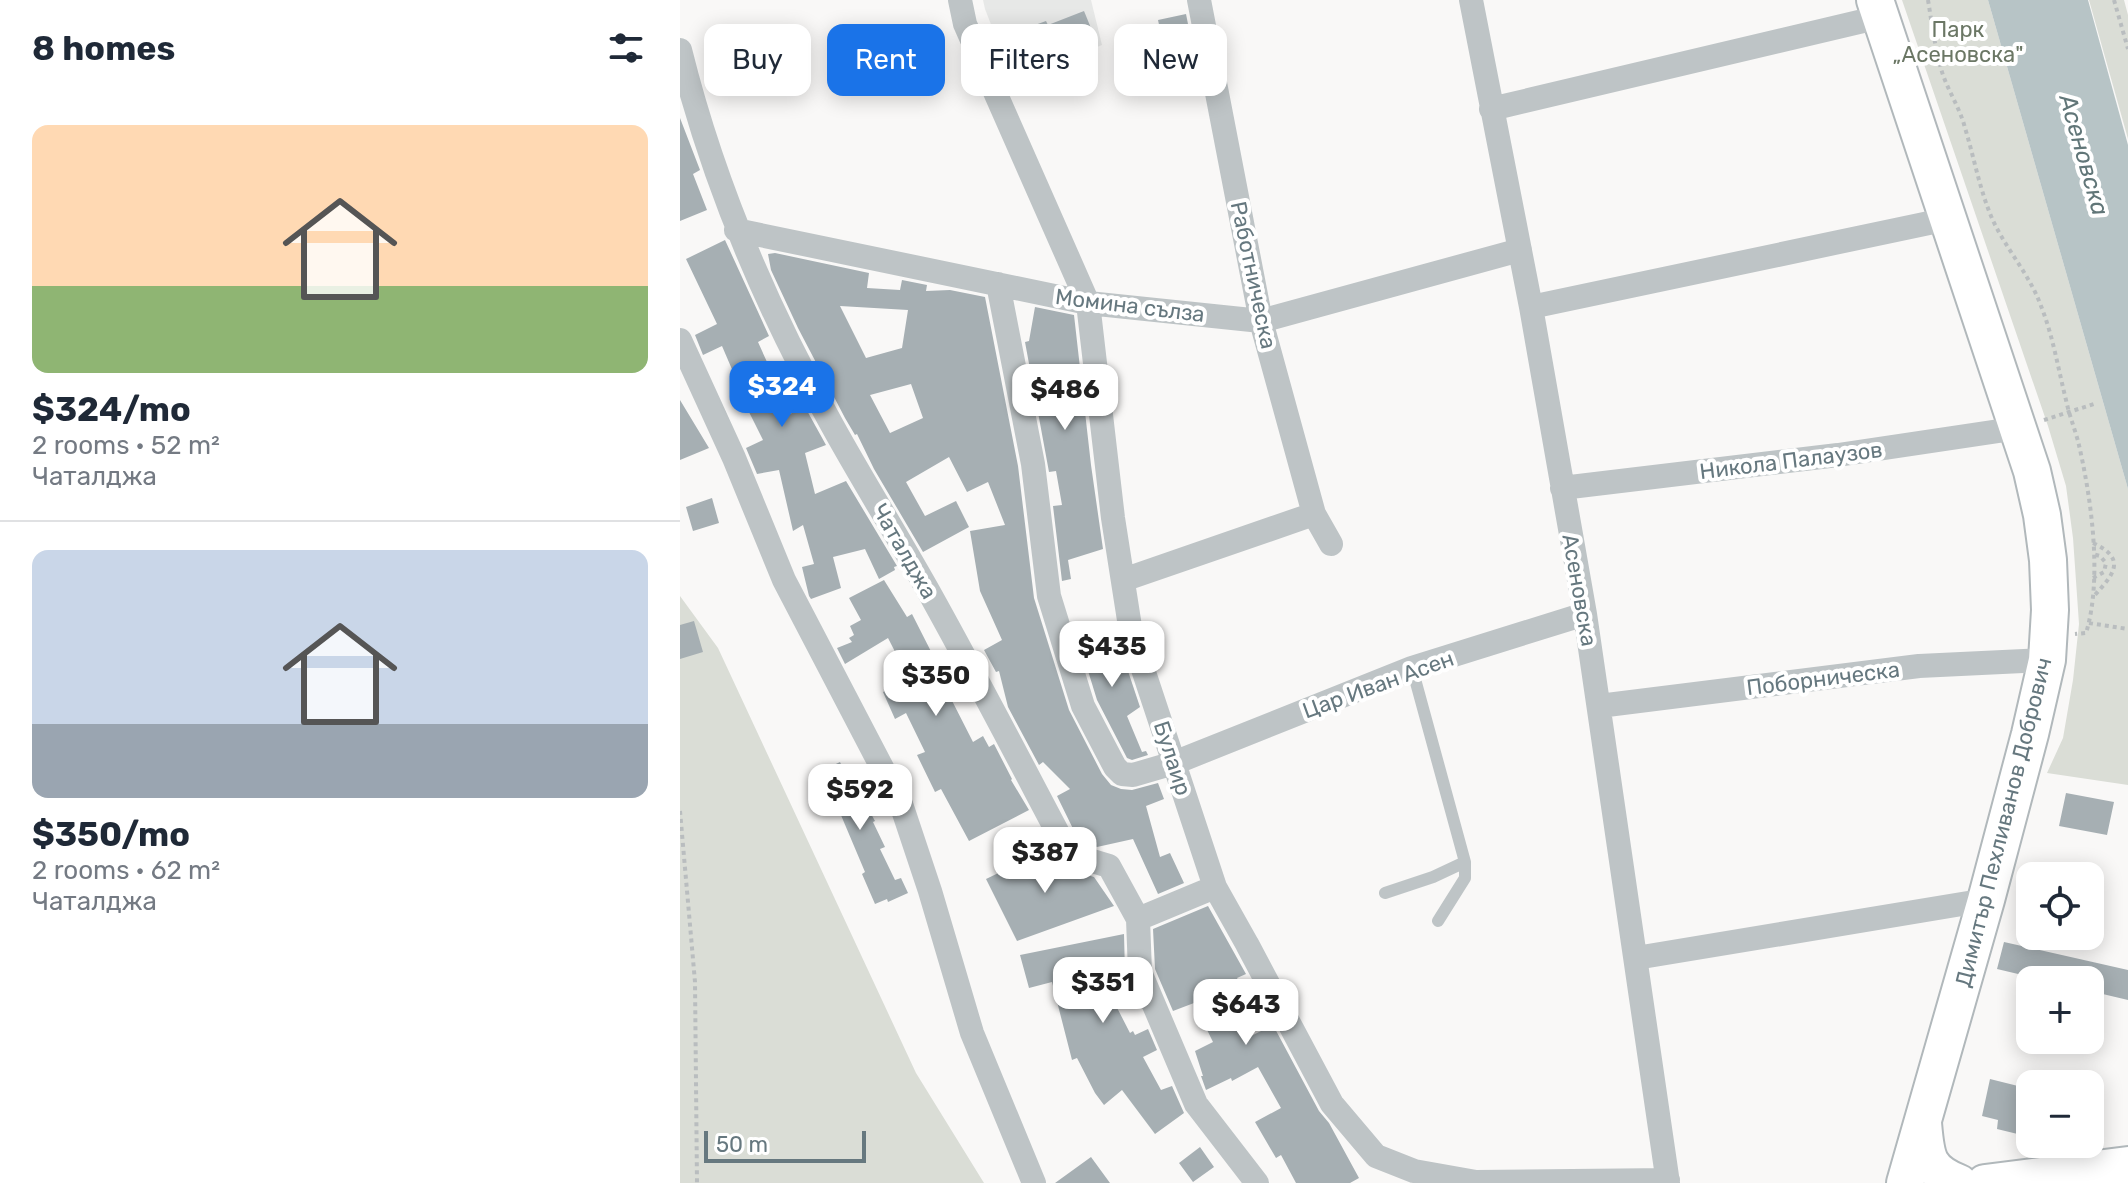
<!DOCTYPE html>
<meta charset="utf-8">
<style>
body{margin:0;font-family:Rubik,sans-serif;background:#f2f2f3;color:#1f2937;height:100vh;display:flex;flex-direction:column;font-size:30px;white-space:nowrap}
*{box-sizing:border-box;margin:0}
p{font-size:26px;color:#747a83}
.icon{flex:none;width:44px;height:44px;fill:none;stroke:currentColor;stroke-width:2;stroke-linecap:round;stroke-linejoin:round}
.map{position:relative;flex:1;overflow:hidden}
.side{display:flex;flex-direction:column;background:#fff;width:680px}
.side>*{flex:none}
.top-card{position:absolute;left:24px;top:24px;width:760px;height:72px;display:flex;gap:16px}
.controls{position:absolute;left:1336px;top:862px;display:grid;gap:16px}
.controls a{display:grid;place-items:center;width:88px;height:88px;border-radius:16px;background:#fff;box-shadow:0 4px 20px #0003;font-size:40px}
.scale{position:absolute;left:24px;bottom:20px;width:162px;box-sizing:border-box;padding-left:8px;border:4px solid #66787f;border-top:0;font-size:22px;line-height:28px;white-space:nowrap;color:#66787f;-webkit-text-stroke:6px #fff;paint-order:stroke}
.price{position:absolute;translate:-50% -68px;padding:0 18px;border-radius:16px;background:#fff;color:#222;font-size:26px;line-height:52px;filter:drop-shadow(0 2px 4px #0008)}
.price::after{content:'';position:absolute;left:50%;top:48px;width:24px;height:18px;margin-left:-12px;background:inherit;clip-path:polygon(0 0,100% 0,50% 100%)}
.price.on{background:#1a73e8;color:#fff}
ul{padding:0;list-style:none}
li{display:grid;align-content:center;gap:16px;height:424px;padding:0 32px}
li+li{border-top:2px solid #e0e1e3}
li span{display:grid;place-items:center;height:248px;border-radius:16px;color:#555}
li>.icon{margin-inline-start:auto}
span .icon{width:144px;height:144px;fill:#fffc;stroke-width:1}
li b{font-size:34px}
h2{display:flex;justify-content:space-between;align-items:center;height:96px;padding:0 32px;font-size:34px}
.chip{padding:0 28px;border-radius:16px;background:#fff;box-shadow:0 4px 20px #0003;font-size:28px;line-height:72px}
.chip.on{background:#1a73e8;color:#fff}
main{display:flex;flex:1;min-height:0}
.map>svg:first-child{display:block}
</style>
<main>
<section class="side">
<h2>8 homes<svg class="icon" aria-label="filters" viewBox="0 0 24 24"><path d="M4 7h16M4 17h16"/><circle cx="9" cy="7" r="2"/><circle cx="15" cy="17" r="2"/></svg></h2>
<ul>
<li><span style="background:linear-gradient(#ffd9b3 65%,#8fb573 0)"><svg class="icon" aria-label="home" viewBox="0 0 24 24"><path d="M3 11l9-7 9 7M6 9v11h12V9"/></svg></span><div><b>$324/mo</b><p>2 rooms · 52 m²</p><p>Чаталджа</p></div></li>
<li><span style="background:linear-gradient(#c9d6e8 70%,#9aa5b1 0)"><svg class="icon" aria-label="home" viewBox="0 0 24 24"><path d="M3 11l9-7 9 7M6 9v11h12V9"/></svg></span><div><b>$350/mo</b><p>2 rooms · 62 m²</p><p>Чаталджа</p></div></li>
</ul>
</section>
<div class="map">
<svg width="1448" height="1183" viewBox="0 0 1448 1183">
<rect width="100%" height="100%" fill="#f9f8f7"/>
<path fill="#e7e8e7" d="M303 0H411L422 45 333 81 305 9Z"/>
<path fill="#daddd6" d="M1222 0H1308L1448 489V785L1367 773 1383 738 1393 680 1399 624 1393 538 1386 486 1368 426Z
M1409 0H1444L1448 15V139Z
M0 596 38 648 236 1073 304 1183H0Z"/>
<path fill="#b7c4c6" d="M1308 0H1408L1448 145V489Z"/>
<path fill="#a6afb3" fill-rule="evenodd" d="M404 11 413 33 382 45 385 51 363 59 362 56 349 62 340 41 347 38 344 29 366 21 368 25Z
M506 14 518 74 491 80 478 20Z
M0 118 20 170 13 174 27 210 0 221Z
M45 240 89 336 78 342 87 362 85 363 110 414 125 407 146 445 125 453 135 494 166 481 217 566 214 567 215 570 199 579 185 549 153 557 161 588 131 599 129 596 122 567 134 564 123 525 113 531 99 470 77 474 66 448 83 440 61 396 63 395 42 346 23 355 15 335 37 324 6 259Z
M95 253 189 273 187 288 220 290 222 280 247 285 246 291 270 290 305 297 338 466 354 598 389 710 422 774 431 785 441 789 452 790 478 783 484 799 466 806 480 857 490 853 504 883 516 878 478 894 453 839 417 847 399 841 377 796 390 789 363 762 359 765 328 707 319 671 316 672 304 650 322 640 300 591 290 531 325 525 308 482 287 492 269 457 226 482 245 516 276 501 289 527 243 552 194 469 177 434 175 435 165 418 118 328 91 270 88 254ZM160 306 228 310 222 348 186 358ZM231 384 243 418 210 433 190 395Z
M355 307 394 315 411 465 423 549 388 560 391 579 382 581 373 506 382 505 376 471 369 472 345 342 349 341Z
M0 400 29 448 0 460Z
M32 498 39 523 13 531 6 507Z
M204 580 227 617 232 614 267 683 264 685 293 742 303 736 309 747 314 744 332 779 331 780 349 810 289 841 261 789 255 792 237 755 245 752 226 713 215 719 203 692 229 679 208 638 165 664 157 648 172 642 169 638 174 635 170 626 181 620 169 598Z
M14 621 23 652 0 659V625Z
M414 631 416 641 432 636 441 664 445 662 460 707 447 716 462 752 466 751 468 755 452 760 447 758 417 700 397 635Z
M160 762 177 800 188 794 195 809 190 812 195 821 193 822 205 847 200 849 215 880 221 878 228 893 208 902 207 899 195 904 182 874 185 872 155 801 144 806 131 776Z
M1386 793 1434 802 1427 835 1379 826Z
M364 851 367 856 371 853 379 865 384 868 414 877 434 906 337 941 306 879Z
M528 906 566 974 557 978 564 990 545 999 563 1040 593 1025 639 1111 649 1123 679 1178 670 1183H616L601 1155 596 1158 575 1122 601 1108 578 1067 552 1081 551 1078 526 1090 521 1076H523L515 1051 533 1042 514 1003 493 1011 475 969 473 929Z
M444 934 445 973 449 985 430 994 450 1033 453 1031 455 1035 468 1029 477 1050 463 1057 481 1090 492 1086 504 1113 475 1134 442 1090 424 1105 415 1093 397 1058 392 1060 372 982 349 988 340 955Z
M1324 942 1448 970V1000L1410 991V980H1363L1317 969Z
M1310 1079 1350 1089V1137L1317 1129 1318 1120 1302 1116Z
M520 1147 534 1167 513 1182 499 1163Z
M411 1157 430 1183H375Z"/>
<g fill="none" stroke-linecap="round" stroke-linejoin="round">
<defs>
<path id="secondary" d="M1195 0 1352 471 1362 515 1368 560 1370 610 1367 660 1350 734 1306 900 1225 1183
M1243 1123C1246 1156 1246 1170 1279 1183
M1305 1183 1448 1165"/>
</defs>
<use href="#secondary" stroke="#b1b8bb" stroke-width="40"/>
<path stroke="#b9bdbf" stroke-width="4" stroke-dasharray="4 4" stroke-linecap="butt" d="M1248 0C1252 24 1255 49 1262 72 1268 91 1280 108 1285 128 1294 157 1299 187 1311 216 1324 247 1349 273 1361 306 1373 336 1378 368 1386 400 1389 414 1394 427 1398 441 1411 496 1423 578 1406 633L1395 634
M1434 0 1448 49
M1364 420 1414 404
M1413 543C1448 559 1433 575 1414 596
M1413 578 1424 572 1426 563 1420 556 1413 554
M1409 623 1448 629
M0 811 15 982 17 1183"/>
<path stroke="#bec4c6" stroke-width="12" d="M732 668 785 862V878L758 921
M705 893 753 877 785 862"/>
<path stroke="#bec4c6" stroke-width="24" d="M280 0 285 24 408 303 433 518 451 633 535 887 567 944 652 1104 696 1156 734 1171 796 1182 988 1180
M519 0 581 321 634 514 651 544
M791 0 851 307 905 614 988 1183
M0 50C33 183 85 305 152 425 185 485 222 543 255 603 301 686 345 771 389 854L429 866 458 919 460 972 516 1104 577 1183
M811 109 1200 17
M56 230 408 303 581 321 840 250
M318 284 353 464 369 596 403 706 435 767 442 774 453 775 494 763 732 668 905 614
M851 307 1268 219
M0 340 54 458 104 580 221 804 250 891 292 1033 354 1183
M882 488 1158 455 1339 428
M443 580 634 514
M919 706 1239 666 1367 660
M458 919 535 887
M956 958 1306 900"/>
<use href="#secondary" stroke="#fff" stroke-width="36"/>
</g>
<g text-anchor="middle" stroke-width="8" stroke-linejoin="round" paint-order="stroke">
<g font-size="22" fill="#6b7765" stroke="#fff">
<text x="1278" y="37">Парк<tspan x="1278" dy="25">„Асеновска"</tspan></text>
</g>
<g font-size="22" fill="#66787f" stroke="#fff">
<text transform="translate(574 275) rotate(78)" y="8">Работническа</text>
<text transform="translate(450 305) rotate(7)" y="8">Момина сълза</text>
<text transform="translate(1111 460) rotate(-7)" y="8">Никола Палаузов</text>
<text transform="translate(225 551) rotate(60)" y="8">Чаталджа</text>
<text transform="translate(900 590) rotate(80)" y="8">Асеновска</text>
<text transform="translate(1143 678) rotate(-7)" y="8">Поборническа</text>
<text transform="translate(698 684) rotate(-20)" y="8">Цар Иван Асен</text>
<text transform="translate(493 758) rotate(72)" y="8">Булаир</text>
<text transform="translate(1323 822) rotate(-76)" y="8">Димитър Пехливанов Добрович</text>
</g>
<g font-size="24" font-style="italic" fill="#617678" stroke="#fff">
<text transform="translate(1404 155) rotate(74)" y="8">Асеновска</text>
</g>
</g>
</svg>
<div class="controls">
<a><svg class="icon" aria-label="locate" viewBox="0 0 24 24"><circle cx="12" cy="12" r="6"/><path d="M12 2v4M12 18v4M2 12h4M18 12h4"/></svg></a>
<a>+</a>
<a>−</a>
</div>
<div class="scale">50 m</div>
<b class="price on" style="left:102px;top:429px">$324</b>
<b class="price" style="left:385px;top:432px">$486</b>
<b class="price" style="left:432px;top:689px">$435</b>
<b class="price" style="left:256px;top:718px">$350</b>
<b class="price" style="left:180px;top:832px">$592</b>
<b class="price" style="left:365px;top:895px">$387</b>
<b class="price" style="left:423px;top:1025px">$351</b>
<b class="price" style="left:566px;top:1047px">$643</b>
<div class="top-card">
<a class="chip">Buy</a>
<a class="chip on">Rent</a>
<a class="chip">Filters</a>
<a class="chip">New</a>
</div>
</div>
</main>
